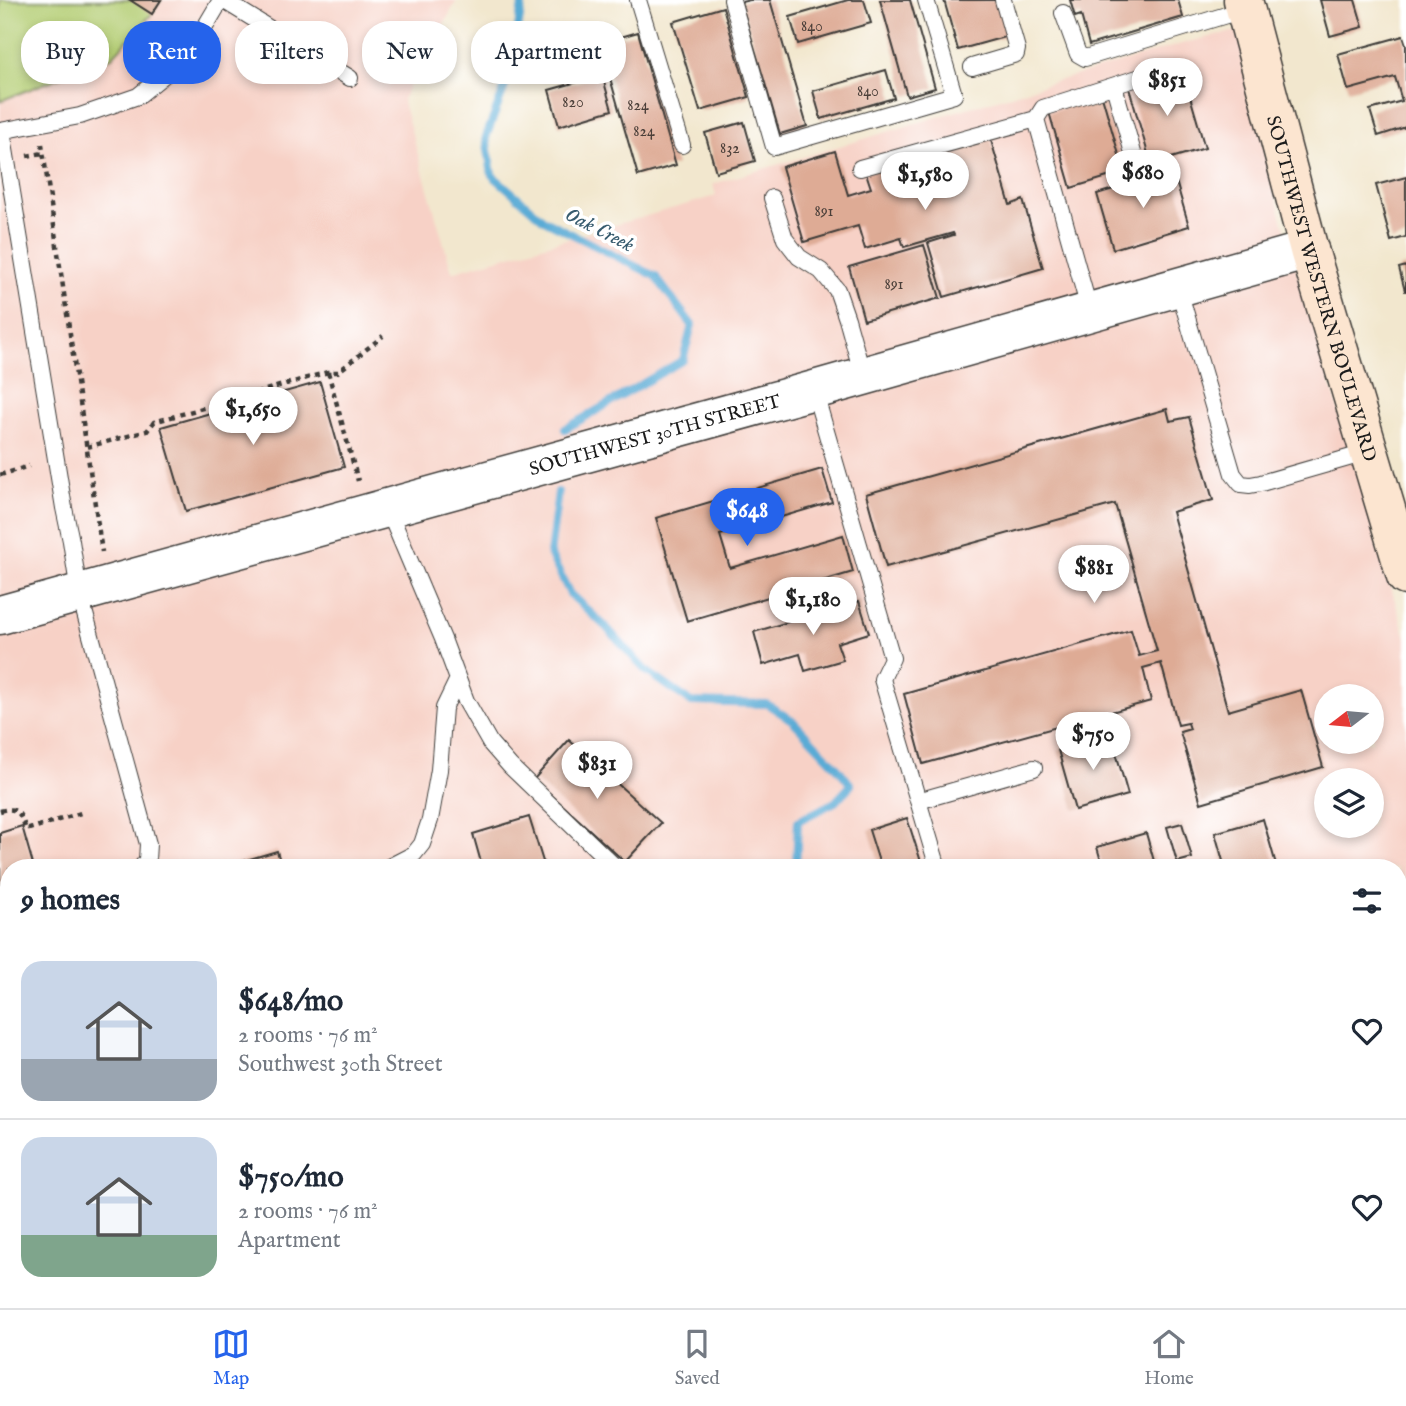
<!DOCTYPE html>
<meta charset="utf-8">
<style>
body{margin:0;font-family:"IM FELL English",serif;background:#f2f2f3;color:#1f2937;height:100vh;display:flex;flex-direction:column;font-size:26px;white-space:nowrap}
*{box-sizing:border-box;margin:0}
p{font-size:23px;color:#747a83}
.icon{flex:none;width:38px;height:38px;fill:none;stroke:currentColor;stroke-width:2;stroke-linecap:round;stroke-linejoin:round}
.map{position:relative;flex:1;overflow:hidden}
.details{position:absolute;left:0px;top:859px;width:1407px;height:450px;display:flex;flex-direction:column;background:#fff;border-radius:28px 28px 0 0;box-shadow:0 4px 10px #0003}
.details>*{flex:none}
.banner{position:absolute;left:21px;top:21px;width:700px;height:63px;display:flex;gap:14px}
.needle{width:46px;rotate:254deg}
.controls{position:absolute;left:1314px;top:684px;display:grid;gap:14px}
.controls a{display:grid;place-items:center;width:70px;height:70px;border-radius:50%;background:#fff;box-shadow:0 4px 10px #0003;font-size:35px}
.price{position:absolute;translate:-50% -60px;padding:0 16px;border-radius:24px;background:#fff;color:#222;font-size:23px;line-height:46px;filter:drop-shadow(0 2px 4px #0008)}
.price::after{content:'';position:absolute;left:50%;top:42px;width:21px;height:16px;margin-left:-10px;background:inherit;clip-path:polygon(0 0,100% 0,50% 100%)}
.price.active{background:#2563eb;color:#fff}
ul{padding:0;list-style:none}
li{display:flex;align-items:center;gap:21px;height:175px;padding:0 21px}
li+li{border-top:2px solid #e0e1e3}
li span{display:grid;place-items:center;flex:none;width:196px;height:140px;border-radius:21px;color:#555}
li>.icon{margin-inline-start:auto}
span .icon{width:84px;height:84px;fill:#fffc;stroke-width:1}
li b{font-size:30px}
h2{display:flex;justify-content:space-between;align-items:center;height:84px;padding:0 21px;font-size:30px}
.tag{padding:0 24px;border-radius:28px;background:#fff;box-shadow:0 4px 10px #0003;font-size:24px;line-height:63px}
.tag.active{background:#2563eb;color:#fff}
.tab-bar{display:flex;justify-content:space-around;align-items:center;height:98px;border-top:2px solid #e0e1e3;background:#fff;font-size:19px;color:#747a83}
.tab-bar a{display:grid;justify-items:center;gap:4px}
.tab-bar .active{color:#2563eb}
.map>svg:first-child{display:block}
</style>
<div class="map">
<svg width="1406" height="1308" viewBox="0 0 1406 1308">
<rect width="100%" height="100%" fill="#fff"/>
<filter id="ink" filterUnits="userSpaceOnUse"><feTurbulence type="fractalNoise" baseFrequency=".0143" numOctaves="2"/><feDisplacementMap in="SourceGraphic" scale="14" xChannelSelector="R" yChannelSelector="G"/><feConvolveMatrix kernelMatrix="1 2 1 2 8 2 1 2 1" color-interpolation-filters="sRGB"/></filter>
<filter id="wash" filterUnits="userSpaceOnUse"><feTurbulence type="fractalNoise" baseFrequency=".00686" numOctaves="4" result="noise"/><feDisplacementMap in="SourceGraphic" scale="28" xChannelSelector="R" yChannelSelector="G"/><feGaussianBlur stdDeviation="1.57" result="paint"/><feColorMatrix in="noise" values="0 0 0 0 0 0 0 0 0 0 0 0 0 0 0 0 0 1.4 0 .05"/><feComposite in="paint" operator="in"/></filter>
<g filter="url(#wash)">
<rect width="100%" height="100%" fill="#f2e7ce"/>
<path fill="#f7d1c6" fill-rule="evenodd" d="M0 0H457L402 99 452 272 716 196 713 184 1188 42 1241 30 1274 192 1406 638V1308H0ZM1326 696H1372V742H1326ZM1326 780H1372V826H1326ZM9 868H1398V1300H9Z"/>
<path fill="#b4cd73" stroke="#687448" stroke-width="2" d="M0 0H161L152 14 112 57 0 101Z"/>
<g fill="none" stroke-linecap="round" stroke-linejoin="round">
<path stroke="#5aabd5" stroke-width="8" d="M523 0 510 73 486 137 492 175 544 220 655 276 692 325 683 360 565 429
M558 492 550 554 570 594 606 627 645 670 691 702 767 704 793 721 837 767 851 785 835 802 798 821 796 868
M829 1300 830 1308"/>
</g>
<g id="blocks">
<path fill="#deab95" d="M130 0H161L152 14Z
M750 0H770L807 126 780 134 741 2Z
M848 0H864L871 23 798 44 790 17Z
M880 0H910L935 88 907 96Z
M944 0H998L1008 36 958 50Z
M1070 0H1178L1183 17 1089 45 1081 15 1075 17Z
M1320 0H1355L1363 27 1330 36Z
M723 7 749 97 700 111 673 22Z
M638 32 676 165 638 176 600 43Z
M1403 36 1406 45V127L1378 136 1370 110 1402 101 1395 77 1348 90 1338 54Z
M886 70 894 98 821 119 813 91Z
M1183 72 1205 148 1151 164 1129 88Z
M602 75 612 110 559 126 549 90Z
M1102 96 1124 172 1071 188 1049 112Z
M744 122 755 161 716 172 705 133Z
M990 137 1010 205 1023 200 1043 268 944 297 928 243 954 235 953 233 904 247 901 238 865 249 858 226 804 242 782 167 835 151 848 195 871 188 866 173Z
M1173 171 1189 226 1113 249 1097 194Z
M1406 177V237L1391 241 1376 185Z
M924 245 940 298 864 320 849 267Z
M1406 266V291H1405L1399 268Z
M320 382 344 467 186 511 161 427Z
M1167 409 1170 421 1189 417 1213 500 1172 512 1228 711 1301 690 1323 767 1201 803 1180 732 1190 729 1188 723 1178 725 1161 663 1143 668 1151 701 923 764 904 694 1131 630 1139 656 1157 651 1115 504 886 567 866 494Z
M822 469 832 502 720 535 730 568 843 535 853 572 687 621 656 518Z
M859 601 869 633 837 643 843 660 805 671 800 654 763 665 754 632Z
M1111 735 1128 795 1075 810 1058 750Z
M569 740 661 823 625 862 534 779Z
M529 817 545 868H477L482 866 473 834Z
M907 818 923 868H881L869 830Z
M1263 819 1277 868H1225L1215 833Z
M1182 823 1192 858 1177 862 1167 827Z
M22 826 34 868H9V1117L0 1119V833Z
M1146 833 1156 868H1103L1097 847Z
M277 851 282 868H234L233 864Z"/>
</g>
</g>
<g filter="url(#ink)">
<use href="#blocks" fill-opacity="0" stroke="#3c3a37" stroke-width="2"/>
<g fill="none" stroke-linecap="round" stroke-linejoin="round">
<defs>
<path id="service" d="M223 0 350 78
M638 0 682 145
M732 0 774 147 954 95 926 0
M1063 13 1078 54 1085 58 1246 9
M972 67 1016 54 1017 49 1003 0
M1114 86 1137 167
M1036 119 1043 108 1163 70
M0 131 80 116 138 96 175 66 199 37 221 0
M2 131 64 508 71 541 79 592 148 844 147 860 141 868
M860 168 1036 119 1090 312
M772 198 785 239 799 257 821 271 837 290 847 319 863 376
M1178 287 1233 474 1241 484 1250 485 1261 483 1369 452
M814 390 892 658 882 679 938 868
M387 507 443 639 466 701 490 743 510 766 612 864 619 868
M918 801 1034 768
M387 868 414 854 422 844 430 820 439 770 444 708 458 679
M0 1213 9 1211"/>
<g id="tertiary">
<path id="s1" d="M0 615 814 390 1309 250"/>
</g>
<g id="secondary">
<path id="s2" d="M1243 0 1309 250 1406 576"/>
</g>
</defs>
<use href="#service" stroke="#3c3a37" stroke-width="18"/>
<use href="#tertiary" stroke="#3c3a37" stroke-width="41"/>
<use href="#secondary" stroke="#3c3a37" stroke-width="41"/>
<path stroke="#3c3a37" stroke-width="4.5" stroke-dasharray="5 5" stroke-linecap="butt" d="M42 144 102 552
M27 156 43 153
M328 372 358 481
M87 447 147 431 154 422 328 372H338L383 336
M0 475 29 466
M0 811C18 806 21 814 26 830L81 813"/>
<use href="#service" stroke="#fff" stroke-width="16"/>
<use href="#tertiary" stroke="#fff" stroke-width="38"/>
<use href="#secondary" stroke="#fce5d0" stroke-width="38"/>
</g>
</g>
<g text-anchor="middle" stroke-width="7" stroke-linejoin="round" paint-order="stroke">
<g font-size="16" fill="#4c403a">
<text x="812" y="31">840</text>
<text x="868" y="96">840</text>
<text x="573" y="107">820</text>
<text x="638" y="110">824</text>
<text x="644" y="136">824</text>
<text x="730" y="153">832</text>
<text x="824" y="216">891</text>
<text x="894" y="289">891</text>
</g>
<g font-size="19" fill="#1c1c1c" stroke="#fff">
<text dy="7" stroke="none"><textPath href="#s2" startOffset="299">SOUTHWEST WESTERN BOULEVARD</textPath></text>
<text dy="7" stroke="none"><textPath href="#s1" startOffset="679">SOUTHWEST 30TH STREET</textPath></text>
</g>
<g font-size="21" font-style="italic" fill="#385c6f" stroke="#fff">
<text transform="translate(600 229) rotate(27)" y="7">Oak Creek</text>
</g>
</g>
</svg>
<div class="controls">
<a><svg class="needle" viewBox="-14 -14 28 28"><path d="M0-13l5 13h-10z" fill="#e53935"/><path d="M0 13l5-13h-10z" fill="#747a83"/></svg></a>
<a><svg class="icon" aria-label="layers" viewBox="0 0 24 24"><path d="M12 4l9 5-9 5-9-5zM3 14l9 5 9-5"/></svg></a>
</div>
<b class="price" style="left:1167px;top:118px">$851</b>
<b class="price" style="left:1143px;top:210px">$680</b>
<b class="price" style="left:925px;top:212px">$1,580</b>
<b class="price" style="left:253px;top:447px">$1,650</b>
<b class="price active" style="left:747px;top:548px">$648</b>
<b class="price" style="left:1094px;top:605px">$881</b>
<b class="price" style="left:813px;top:637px">$1,180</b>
<b class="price" style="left:1093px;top:772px">$750</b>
<b class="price" style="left:597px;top:801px">$831</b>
<div class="banner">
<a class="tag">Buy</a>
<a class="tag active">Rent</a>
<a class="tag">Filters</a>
<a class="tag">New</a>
<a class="tag">Apartment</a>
</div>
<section class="details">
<h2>9 homes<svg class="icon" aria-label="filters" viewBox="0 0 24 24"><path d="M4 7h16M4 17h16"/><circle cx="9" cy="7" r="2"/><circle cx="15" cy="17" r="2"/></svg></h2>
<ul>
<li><span style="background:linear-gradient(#c9d6e8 70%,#9aa5b1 0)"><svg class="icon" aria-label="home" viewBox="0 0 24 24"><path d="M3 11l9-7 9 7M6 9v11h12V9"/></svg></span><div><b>$648/mo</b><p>2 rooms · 76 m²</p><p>Southwest 30th Street</p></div><svg class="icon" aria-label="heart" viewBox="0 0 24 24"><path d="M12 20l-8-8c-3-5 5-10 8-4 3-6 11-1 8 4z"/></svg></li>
<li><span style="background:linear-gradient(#c9d6e8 70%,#7fa58c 0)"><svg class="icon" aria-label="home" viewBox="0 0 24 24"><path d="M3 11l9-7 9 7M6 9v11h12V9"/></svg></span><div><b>$750/mo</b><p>2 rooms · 76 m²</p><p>Apartment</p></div><svg class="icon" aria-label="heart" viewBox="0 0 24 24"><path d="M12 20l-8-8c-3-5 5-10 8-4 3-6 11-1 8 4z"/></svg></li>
</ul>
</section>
</div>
<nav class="tab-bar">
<a class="active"><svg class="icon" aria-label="map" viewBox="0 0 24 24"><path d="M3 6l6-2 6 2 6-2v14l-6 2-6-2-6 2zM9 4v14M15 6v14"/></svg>Map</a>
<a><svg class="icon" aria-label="saved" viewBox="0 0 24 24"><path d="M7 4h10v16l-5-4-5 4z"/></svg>Saved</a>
<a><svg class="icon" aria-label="home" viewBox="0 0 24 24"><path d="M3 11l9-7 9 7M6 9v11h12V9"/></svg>Home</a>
</nav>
